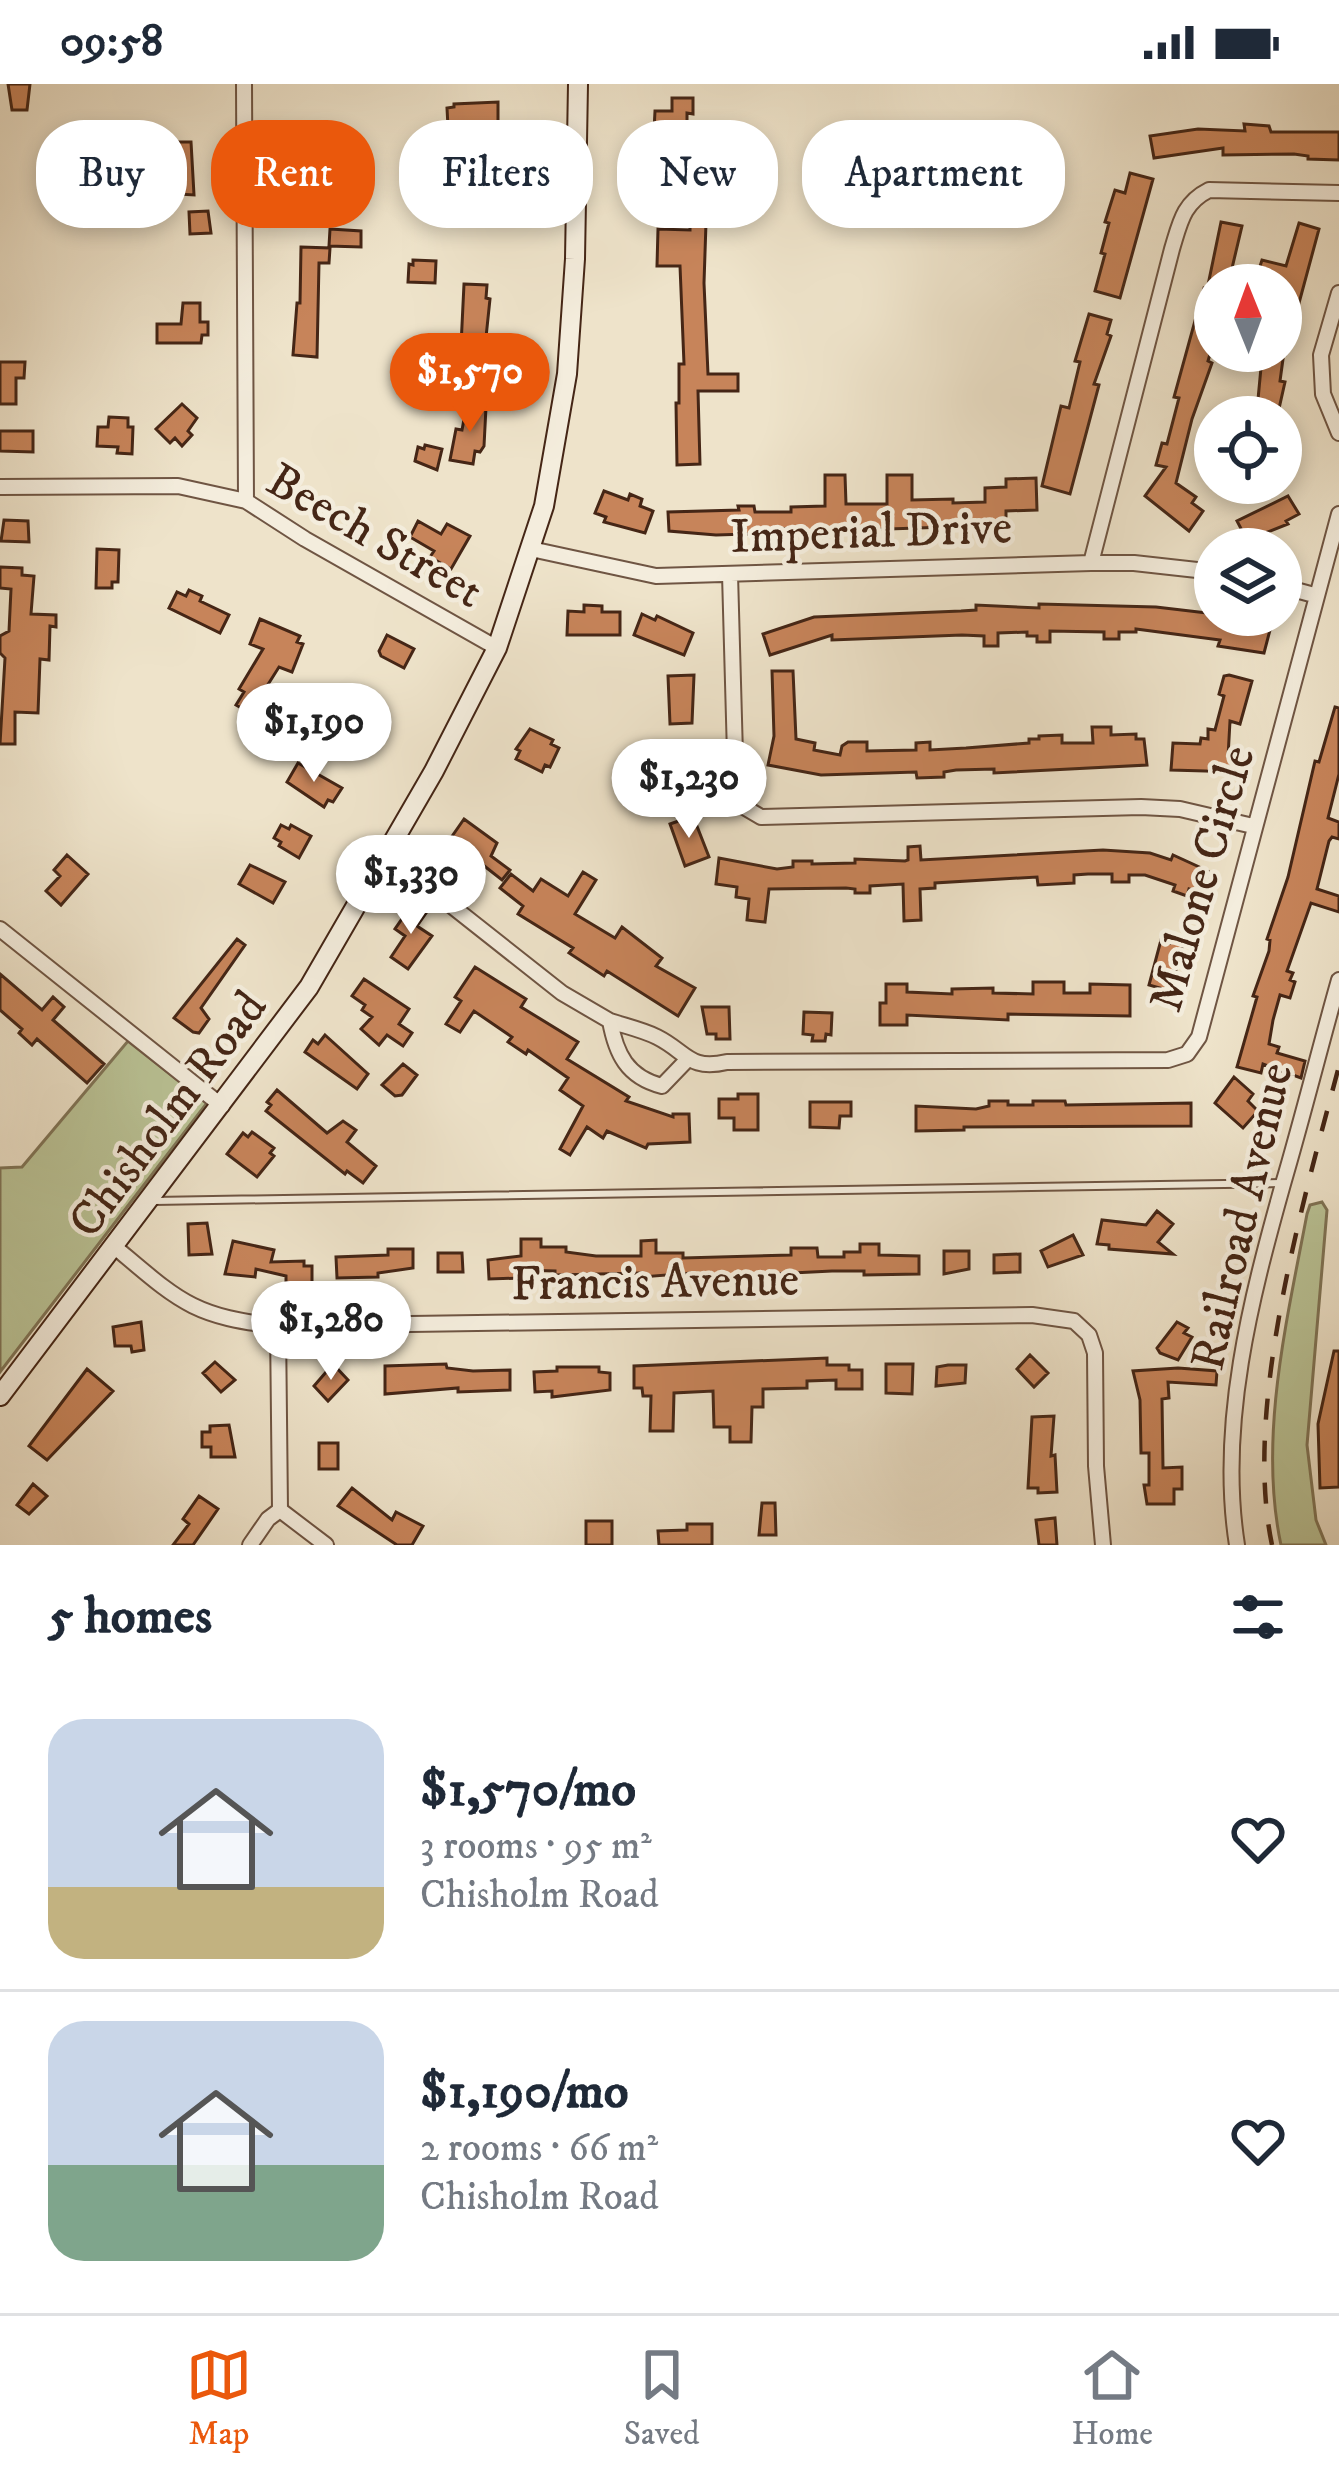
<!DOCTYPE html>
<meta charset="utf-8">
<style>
body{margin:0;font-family:"IM FELL DW Pica",serif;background:#f2f2f3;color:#1f2937;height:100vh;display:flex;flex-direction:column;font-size:45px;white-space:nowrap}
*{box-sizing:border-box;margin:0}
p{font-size:39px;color:#747a83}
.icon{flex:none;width:66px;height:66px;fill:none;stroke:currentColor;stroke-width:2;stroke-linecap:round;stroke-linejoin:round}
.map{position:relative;height:1461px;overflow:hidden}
.panel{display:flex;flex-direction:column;background:#fff;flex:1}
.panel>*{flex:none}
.hud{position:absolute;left:36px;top:36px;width:1269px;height:108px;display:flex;gap:24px}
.needle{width:78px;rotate:359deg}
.controls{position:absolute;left:1194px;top:180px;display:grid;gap:24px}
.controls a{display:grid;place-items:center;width:108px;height:108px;border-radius:50%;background:#fff;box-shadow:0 6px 18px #0003;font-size:60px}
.price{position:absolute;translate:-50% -102px;padding:0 27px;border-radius:42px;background:#fff;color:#222;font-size:39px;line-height:78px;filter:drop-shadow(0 3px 6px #0008)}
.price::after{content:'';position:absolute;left:50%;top:72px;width:36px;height:27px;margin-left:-18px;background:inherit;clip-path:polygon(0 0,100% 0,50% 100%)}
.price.current{background:#ea580c;color:#fff}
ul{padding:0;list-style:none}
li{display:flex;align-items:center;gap:36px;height:300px;padding:0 48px}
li+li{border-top:3px solid #e0e1e3}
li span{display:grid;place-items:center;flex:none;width:336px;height:240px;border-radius:36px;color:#555}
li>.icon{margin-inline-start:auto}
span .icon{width:144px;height:144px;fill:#fffc;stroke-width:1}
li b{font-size:51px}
h2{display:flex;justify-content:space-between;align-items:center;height:144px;padding:0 48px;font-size:51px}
.pill{padding:0 42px;border-radius:48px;background:#fff;box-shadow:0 6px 18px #0003;font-size:42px;line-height:108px}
.pill.current{background:#ea580c;color:#fff}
.status{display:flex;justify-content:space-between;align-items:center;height:84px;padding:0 60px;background:#fff;direction:ltr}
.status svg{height:33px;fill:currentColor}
.tab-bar{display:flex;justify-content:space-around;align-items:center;height:168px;border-top:3px solid #e0e1e3;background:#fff;font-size:33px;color:#747a83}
.tab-bar a{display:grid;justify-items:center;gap:6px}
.tab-bar .current{color:#ea580c}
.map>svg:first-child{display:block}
</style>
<div class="status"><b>09:58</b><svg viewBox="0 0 49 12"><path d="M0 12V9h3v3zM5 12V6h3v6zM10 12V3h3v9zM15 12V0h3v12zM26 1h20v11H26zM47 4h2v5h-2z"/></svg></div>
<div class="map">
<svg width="1339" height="1461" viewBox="0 0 1339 1461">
<rect width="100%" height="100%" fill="#eee3ca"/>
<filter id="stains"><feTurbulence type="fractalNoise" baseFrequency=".00167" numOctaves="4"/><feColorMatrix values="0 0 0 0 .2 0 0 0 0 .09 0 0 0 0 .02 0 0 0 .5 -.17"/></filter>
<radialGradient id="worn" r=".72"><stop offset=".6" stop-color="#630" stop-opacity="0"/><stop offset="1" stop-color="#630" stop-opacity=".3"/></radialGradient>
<path fill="#bac396" stroke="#807456" stroke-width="3" d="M128 957 207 1019 0 1288V1084L22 1083Z
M1322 1118 1327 1126 1307 1361 1316 1436 1326 1461H1281C1258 1354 1287 1236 1307 1130L1310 1121Z"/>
<path fill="#c7845a" stroke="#452616" stroke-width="3" d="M8 0H30L27 26H12Z
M672 14H693V30L687 29V67L653 66 655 27H672Z
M498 18V47L449 49V73L496 72V84H502V101H486V119L457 116V95H436L434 43H448L447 24 454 23V20Z
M1244 40 1269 42 1271 48H1339V76L1308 75V72L1294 70 1223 71V64L1154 74 1150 52 1198 45 1245 47Z
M313 49H339L341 57 339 82H332V117L313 118Z
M172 58H191L194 111 144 108V92H172Z
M715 61H744V92H715Z
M1130 89 1153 95 1120 214 1095 207 1105 170 1101 169 1109 139 1105 138 1115 106 1125 109Z
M208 127 211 149 190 150 189 128Z
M690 138 706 139 704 199 708 290H738V307H698L700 380 677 381 676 319H679V280H684L680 182H657L658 145 690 146Z
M1221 138 1242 142 1228 201H1208Z
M1299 139 1319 145 1285 271 1281 270V201H1254L1262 176 1286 182Z
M330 145 361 147V163L329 162Z
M301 163 330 164 329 179H319L317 273 293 271 297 219H300Z
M413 176 436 177 435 199 408 198 409 180 413 181Z
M464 200 487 201 486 214 490 215 485 263 461 262Z
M1204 204 1215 207V253L1208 277 1212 279 1192 335 1176 399 1196 413 1192 419 1203 427 1189 447 1145 412 1166 383 1156 381 1162 359 1167 360 1179 314 1174 313Z
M183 219H200V238H208V251H202L201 259H157V240H181Z
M1089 230 1111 236 1107 250 1111 252 1094 300 1099 301 1070 410 1042 402 1061 322 1069 324 1080 278 1075 277Z
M1262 273 1283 275 1280 297 1285 298 1278 329 1257 326Z
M0 278H25L24 294H16V320H0Z
M467 319 486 323 484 362 480 368 475 367 473 380 450 376 456 345 462 346Z
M182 320 197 334 188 347 192 351 182 362 175 354 170 359 156 345Z
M109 333 128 334V343H133L132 370 117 369 118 363 97 362 98 343H108Z
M0 347H33V368L0 367Z
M425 361 442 365 437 386 415 377 418 363 424 365Z
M825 391H845L846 420H887V391H912V416L953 415V419L985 418V404L1006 403V395L1036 394 1037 426 1006 427V441L859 446 858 442 832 443V448L805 449V444L781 445V449L716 451 669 447 668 428 739 426 738 422H754L755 428H791V423L825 422Z
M604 407 628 416 630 410 642 415 640 422 653 427 645 449 604 438 606 433 595 429Z
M1288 412 1299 430 1286 437 1288 440 1247 456 1237 437Z
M4 436 28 437 29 458 1 457Z
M418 437 441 450 447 440 470 452 451 485 430 473 434 467 410 453Z
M97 465 119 466 118 498H112V504H96Z
M0 483 22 484V491L34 492 31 530 56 531V543L50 542 49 576 40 575 38 629 15 628V660H0L5 574 0 569V552L9 547 11 505 0 504Z
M189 506 202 512 200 517 229 531 220 549 169 524 177 508 186 512Z
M1039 520 1156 523 1224 531 1270 546 1264 569 1218 562 1220 556 1136 545V548H1119V555H1104V548L1050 547V558H1037V552H1027V548L998 549V562H984V552L962 551 832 556V551L770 571 763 550 814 533 961 527 976 526V521L1039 524Z
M584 521 602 522V528H620V551H567L568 527 584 528Z
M642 530 655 536 657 532 693 549 684 571 634 551Z
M260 535 300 552 297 558 303 560 292 588 279 583 250 629 236 621 244 608 239 605 263 565 250 560Z
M387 551 414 565 404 584 381 572 379 567Z
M772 587H793L796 655 815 659 814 666 840 671 842 662 848 658H867V667L916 666V659L930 658V666L966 664 1029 659V655H1039V652L1062 651V659H1093L1092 643H1111V651L1136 650V655H1144L1147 681 994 689V685L956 686 944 688V693L917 694 916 688 821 691 768 681 774 652Z
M694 591 692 639 670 640 668 592Z
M1229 591 1252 597 1240 640 1230 637 1228 673H1241L1240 688 1171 686 1173 659 1200 660 1201 654 1208 655V645L1215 646 1224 612 1219 610 1224 592Z
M1335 623 1339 624V690L1328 734 1339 738V755L1332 753 1329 757 1317 805 1339 812V828L1311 819 1287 887 1293 889 1290 896 1295 898 1290 914 1280 911 1273 936 1269 960 1279 963 1277 969 1305 977 1301 994 1263 980 1261 989 1237 983 1257 913 1253 912 1269 867 1270 856 1267 855 1288 793 1315 677 1319 678Z
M347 640 365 651 350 675 333 664Z
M530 645 553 656 551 660 559 664 550 683 545 681 542 688 516 675 520 667 516 665Z
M694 663 696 718H673L671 664Z
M298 679 342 704 333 718 328 716 324 723 287 698Z
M693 732 709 773 685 782 670 740Z
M464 735 497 759 491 772 510 786 502 796 483 781 462 809 430 784Z
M281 741 289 745 291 741 311 752 299 774 279 762 281 758 274 754Z
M920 762 921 776 1103 766 1150 769 1171 776 1173 771 1208 787 1201 809 1189 805 1187 812 1173 807 1175 801 1145 791H1129V798H1112V790H1088L1074 791V799L1038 801 1037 793 935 799V804L920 805 921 836 904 837 903 800 870 802V809H855V805L846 804 769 805 765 838 747 836 749 815 736 813 737 803 716 800 719 774 777 785 793 783V777H812V780L855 779V775L905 777 908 776V763Z
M67 771 88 790 61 821 46 807 60 792 54 786Z
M250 781 285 798 273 819 239 800Z
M583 788 596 796 575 830 615 854 622 843 662 874 656 882 695 904 678 932 607 887 604 892 569 869 573 864 518 830 523 822 500 804 511 790 533 807 541 795 568 812Z
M413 819 426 829 417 842 432 852 408 885 391 873 405 852 395 845Z
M1172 851 1185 854 1170 907 1149 901 1161 856 1170 859Z
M237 855 245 861 201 924 209 935 199 949 193 948 174 934Z
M475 883 526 915 521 923 578 958 567 975 629 1013 626 1017 673 1033V1030H689L690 1058 648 1060 646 1064 607 1047 603 1054 587 1043 570 1071 560 1065 583 1022 560 1006 568 994 528 966 526 970 508 958 512 953 474 927 460 948 446 940 461 917 455 913Z
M0 890 42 926 53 913 64 923 53 936 104 980 87 999 37 955 32 961 19 949 22 945 0 926Z
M364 895 409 925 399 940 412 949 403 962 387 951 379 961 361 945 372 933 362 926 365 921 352 912Z
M1033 898H1064V909H1090V900L1130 901V932L1008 930V936L907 931V941H880V919H886V900H907V908L952 910V905L993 904V909L1033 910Z
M702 923H729L730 955H716V950H707Z
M804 928 832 929 831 951 826 950 825 957H812L813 951 803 950Z
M325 951 368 990 357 1005 305 968 313 956 318 960Z
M403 980 417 991 402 1011 395 1012 382 1001Z
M1234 993 1253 1010 1248 1017 1258 1027 1243 1044 1215 1019Z
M277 1006 327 1049 343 1037 356 1046 347 1058 376 1082 363 1099 347 1087 345 1090 266 1027 271 1021 267 1018Z
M738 1010H758V1046H734V1034H719V1015H738Z
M989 1017H1008V1021H1033V1017H1065L1066 1021 1191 1019V1042L964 1043V1046L916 1047V1022L976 1025 989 1022Z
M810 1018H851V1032H840L839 1044 810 1043Z
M252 1048 274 1064 270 1069 274 1072 257 1093 227 1070 243 1049 248 1053Z
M1157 1127 1173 1140 1158 1158 1173 1170 1109 1165V1161L1097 1160 1102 1136 1146 1141Z
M207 1139 212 1170 189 1171 188 1140Z
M1073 1151 1083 1171 1048 1183 1041 1167Z
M521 1155H541V1163H566V1168L596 1172H641V1157L656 1156V1169H683V1174L791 1171V1164H817L818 1173H844V1168H860V1160H879V1171L919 1172V1190L864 1191V1187H832L692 1194 691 1189 642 1193 641 1189 555 1191V1187L519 1186 520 1194 489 1195 488 1176 521 1172Z
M233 1157 274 1166 271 1178 304 1177V1182H312V1200H286V1192L256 1185 255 1193 225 1190Z
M388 1165H413V1184L378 1189V1193L337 1194 336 1173 388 1171Z
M944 1167H969V1185L944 1190Z
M438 1169H462L463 1188H438Z
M1020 1170V1188L994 1189V1171Z
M141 1238 144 1266 132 1268 131 1262H115L113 1243Z
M1177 1238 1188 1244 1184 1249 1192 1253 1178 1276 1160 1269 1157 1264Z
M1334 1267H1339V1403L1320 1404 1318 1340Z
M1030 1271 1048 1289 1034 1303 1017 1285Z
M827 1274V1281H849V1286H862V1305H836V1296L807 1297V1304L763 1305V1323H752L751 1358H730V1343H714L713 1307 674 1309 673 1347H650L651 1312H643L642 1304H634V1282Z
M215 1278 235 1296 221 1308 203 1289Z
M333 1280 348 1296 328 1317 314 1302Z
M446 1280 447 1284 473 1287 510 1286V1306L458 1308V1304L385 1310V1282Z
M886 1280H913L912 1310 886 1309Z
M948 1281H966L965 1299 936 1302 937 1283Z
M557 1283H599V1288L610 1289V1306L552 1313V1307L535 1308 534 1288 557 1287Z
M1178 1284 1217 1287 1216 1301 1168 1298 1169 1314 1162 1315 1163 1384 1182 1383V1405H1174V1420H1147L1144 1401H1149V1369H1141L1140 1316 1133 1287Z
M87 1285 113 1307 47 1376 29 1362Z
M1054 1332 1051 1372 1055 1371 1057 1408 1038 1409V1404H1028L1032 1333Z
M229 1341 235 1373H211V1363H202V1348H210V1342Z
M319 1359H338V1385H319Z
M33 1400 47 1412 29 1430 17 1421Z
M352 1404 392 1436 396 1428 423 1442 412 1461H397L338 1422Z
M199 1412 218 1425 193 1461H173L189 1440 183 1435Z
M762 1419H775L776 1451H759Z
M1055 1434 1057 1461H1039L1036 1436Z
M586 1437H612V1461H586Z
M687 1440H712V1461H659L658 1447 687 1446Z"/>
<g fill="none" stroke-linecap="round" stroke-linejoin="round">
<defs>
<path id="lane" d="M154 1117 1281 1099"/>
<path id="street" d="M244 0 246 417
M1339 209 1321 271 1323 310 1339 349
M0 403 178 402 246 417 305 455 497 564
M531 465 656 492 1091 479H1134L1215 488
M1091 479 1172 165C1180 139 1183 119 1209 106L1339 109
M730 490 736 707 744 723 761 733 1141 723 1180 725 1253 742
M1281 502 1314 511
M386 770 562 909 610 937C616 970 627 993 662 1002L687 976
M0 845 222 1022
M610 937C625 942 643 946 657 953 687 968 689 987 727 978L1168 976 1187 970 1199 953 1339 430
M116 1164C179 1217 193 1233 278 1242L1032 1231 1074 1237 1089 1251 1095 1269 1096 1382 1103 1461
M280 1426 326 1461
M250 1461 268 1435 280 1426 278 1242
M1237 1461C1218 1341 1251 1214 1283 1100 1303 1032 1320 963 1339 896"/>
<path id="secondary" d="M0 1312 309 903 434 687 497 564 544 422 567 290 575 175 578 0"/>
</defs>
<use href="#lane" stroke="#6f5543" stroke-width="10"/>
<use href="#street" stroke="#6f5543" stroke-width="18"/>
<use href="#secondary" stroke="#452616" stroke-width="22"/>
<use href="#lane" stroke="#f4eddd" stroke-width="6"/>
<use href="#street" stroke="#f4eddd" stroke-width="14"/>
<use href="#secondary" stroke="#f4eddd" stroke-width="18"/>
<path stroke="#452616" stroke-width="4.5" stroke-dasharray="21 21" stroke-linecap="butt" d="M1272 1461C1243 1323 1303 1119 1339 982"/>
</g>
<g text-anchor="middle" stroke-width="9" stroke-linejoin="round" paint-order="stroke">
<g font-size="48" fill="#452616" stroke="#f4eddd">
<text transform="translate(871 446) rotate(-2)" y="17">Imperial Drive</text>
<text transform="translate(376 450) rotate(30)" y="17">Beech Street</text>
<text transform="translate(1200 794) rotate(-74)" y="17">Malone Circle</text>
<text transform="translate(166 1029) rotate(-53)" y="17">Chisholm Road</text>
<text transform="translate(1240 1132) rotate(-77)" y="17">Railroad Avenue</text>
<text transform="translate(655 1196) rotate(-1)" y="17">Francis Avenue</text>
</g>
</g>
<rect width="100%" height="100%" filter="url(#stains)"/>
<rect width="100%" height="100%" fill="url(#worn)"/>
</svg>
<div class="controls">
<a><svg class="needle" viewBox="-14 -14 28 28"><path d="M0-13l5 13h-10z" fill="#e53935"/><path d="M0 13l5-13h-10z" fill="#747a83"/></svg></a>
<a><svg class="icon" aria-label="locate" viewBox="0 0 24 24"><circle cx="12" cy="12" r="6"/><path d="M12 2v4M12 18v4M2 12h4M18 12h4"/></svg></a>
<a><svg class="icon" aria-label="layers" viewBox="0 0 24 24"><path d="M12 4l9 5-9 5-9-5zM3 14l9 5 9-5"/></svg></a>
</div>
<b class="price current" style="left:470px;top:351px">$1,570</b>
<b class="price" style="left:314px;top:701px">$1,190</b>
<b class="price" style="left:689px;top:757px">$1,230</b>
<b class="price" style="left:411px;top:853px">$1,330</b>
<b class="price" style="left:331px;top:1299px">$1,280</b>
<div class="hud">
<a class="pill">Buy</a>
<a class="pill current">Rent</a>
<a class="pill">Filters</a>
<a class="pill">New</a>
<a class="pill">Apartment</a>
</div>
</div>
<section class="panel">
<h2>5 homes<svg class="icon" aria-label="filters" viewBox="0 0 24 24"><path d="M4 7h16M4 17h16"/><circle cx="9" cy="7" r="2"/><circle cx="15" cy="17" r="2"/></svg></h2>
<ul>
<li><span style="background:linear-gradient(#c9d6e8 70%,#c2b280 0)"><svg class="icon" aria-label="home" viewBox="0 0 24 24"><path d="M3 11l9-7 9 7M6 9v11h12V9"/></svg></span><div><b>$1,570/mo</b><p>3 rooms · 95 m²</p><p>Chisholm Road</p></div><svg class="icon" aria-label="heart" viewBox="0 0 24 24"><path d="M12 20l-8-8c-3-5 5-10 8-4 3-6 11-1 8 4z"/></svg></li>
<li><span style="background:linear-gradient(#c9d6e8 60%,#7fa58c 0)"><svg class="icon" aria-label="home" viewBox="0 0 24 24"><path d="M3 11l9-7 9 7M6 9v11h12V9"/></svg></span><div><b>$1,190/mo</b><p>2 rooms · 66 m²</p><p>Chisholm Road</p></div><svg class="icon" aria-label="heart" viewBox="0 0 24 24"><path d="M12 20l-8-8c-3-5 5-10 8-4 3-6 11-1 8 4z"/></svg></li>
</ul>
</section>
<nav class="tab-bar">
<a class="current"><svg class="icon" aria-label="map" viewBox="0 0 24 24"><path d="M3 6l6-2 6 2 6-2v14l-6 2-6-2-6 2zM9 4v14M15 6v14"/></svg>Map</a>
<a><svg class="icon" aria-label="saved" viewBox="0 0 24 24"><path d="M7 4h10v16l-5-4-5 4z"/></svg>Saved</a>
<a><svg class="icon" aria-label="home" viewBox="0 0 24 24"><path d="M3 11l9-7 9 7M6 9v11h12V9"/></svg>Home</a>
</nav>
